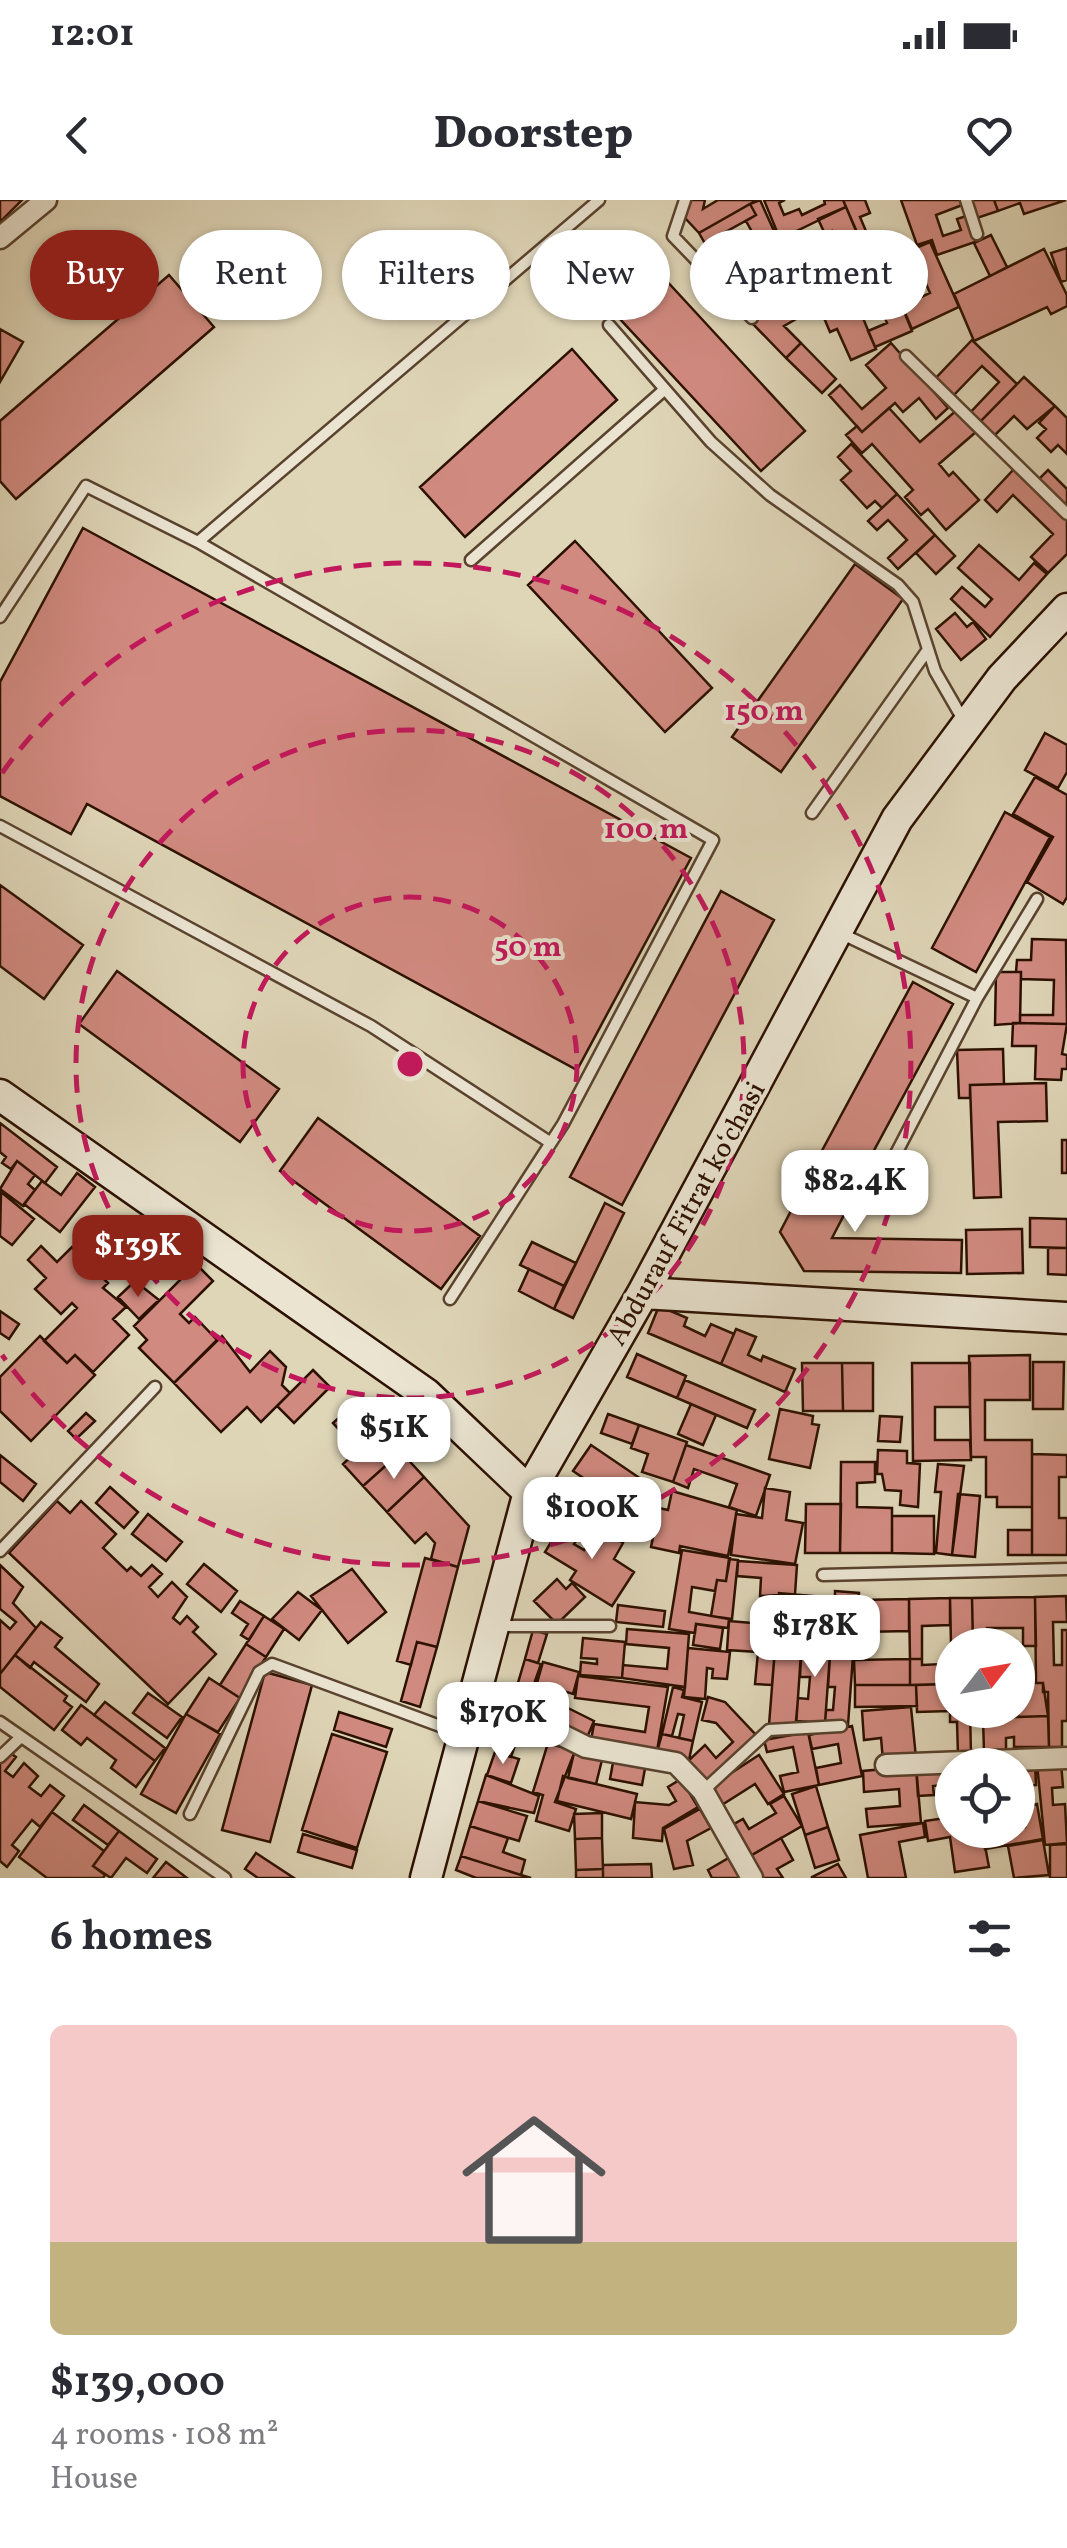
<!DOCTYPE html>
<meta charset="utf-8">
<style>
body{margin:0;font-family:Vollkorn,serif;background:#f2f2f3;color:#2b2b33;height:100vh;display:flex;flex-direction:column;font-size:38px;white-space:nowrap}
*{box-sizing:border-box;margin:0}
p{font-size:32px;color:#7c7c81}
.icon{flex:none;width:55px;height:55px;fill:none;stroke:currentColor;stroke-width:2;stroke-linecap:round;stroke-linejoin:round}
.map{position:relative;height:1678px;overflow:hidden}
.side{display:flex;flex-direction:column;background:#fff;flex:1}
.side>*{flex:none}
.banner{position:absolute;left:30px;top:30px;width:1008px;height:90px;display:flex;gap:20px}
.needle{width:65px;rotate:59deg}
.buttons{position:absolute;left:935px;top:1428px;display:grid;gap:20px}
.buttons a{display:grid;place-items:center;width:100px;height:100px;border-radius:50%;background:#fff;box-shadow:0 2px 8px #0004;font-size:50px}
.price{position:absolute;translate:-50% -85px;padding:0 22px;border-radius:20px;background:#fff;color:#222;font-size:32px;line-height:65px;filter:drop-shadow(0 2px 5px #0008)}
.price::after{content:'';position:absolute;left:50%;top:60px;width:30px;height:22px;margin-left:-15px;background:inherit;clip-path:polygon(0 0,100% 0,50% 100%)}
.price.current{background:#8f2418;color:#fff}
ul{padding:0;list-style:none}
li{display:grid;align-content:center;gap:20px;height:530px;padding:0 50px}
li+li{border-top:2px solid #e1e1e2}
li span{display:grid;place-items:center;height:310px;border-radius:15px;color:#555}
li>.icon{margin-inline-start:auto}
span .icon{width:180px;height:180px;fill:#fffc;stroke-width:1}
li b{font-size:42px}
h2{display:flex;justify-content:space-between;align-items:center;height:120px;padding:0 50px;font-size:42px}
.tag{padding:0 35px;border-radius:45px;background:#fff;box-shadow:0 2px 8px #0004;font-size:35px;line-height:90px}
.tag.current{background:#8f2418;color:#fff}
.status{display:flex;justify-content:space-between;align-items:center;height:70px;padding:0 50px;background:#fff;direction:ltr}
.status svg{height:28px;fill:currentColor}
header{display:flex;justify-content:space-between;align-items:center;height:130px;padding:0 50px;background:#fff;font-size:45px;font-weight:800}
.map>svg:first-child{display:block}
</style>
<div class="status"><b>12:01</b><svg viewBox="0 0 49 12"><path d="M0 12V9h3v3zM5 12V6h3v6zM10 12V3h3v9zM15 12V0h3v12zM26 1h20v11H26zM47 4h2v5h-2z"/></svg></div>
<header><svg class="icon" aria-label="back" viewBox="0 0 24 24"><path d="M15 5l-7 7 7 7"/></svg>Doorstep<svg class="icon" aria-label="heart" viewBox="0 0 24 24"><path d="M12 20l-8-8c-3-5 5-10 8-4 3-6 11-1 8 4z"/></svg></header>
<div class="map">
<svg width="1067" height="1678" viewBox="0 0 1067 1678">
<rect width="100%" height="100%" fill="#dfd6b8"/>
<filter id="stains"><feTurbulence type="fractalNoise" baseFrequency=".002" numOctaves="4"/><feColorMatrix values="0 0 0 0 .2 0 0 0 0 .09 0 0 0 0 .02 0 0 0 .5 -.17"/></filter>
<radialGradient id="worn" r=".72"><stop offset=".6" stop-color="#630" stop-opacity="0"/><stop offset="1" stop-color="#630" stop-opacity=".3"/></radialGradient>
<path fill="#d18a80" stroke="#2c1000" stroke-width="2.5" d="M0 0H22L0 22Z
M690 0H705L703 9 718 0H757L699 33 685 18Z
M760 0 784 53 767 62 757 46 750 50 747 44 756 39 746 21 756 15 750 4Z
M764 0H785L779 3 784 15 799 9 802 15 825 4 824 0H843L846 7 780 39Z
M843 0H865L870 13 860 17 871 43 863 46Z
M901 0H963L965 4 936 15 943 36 961 30 957 19 969 15 978 41 937 55 932 40 917 45Z
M971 0H994L998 11 977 18Z
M994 0H1066L1024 14 1020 3 998 11Z
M750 4 756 15 722 34 736 59 757 47 767 63 728 84 699 33Z
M846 7 868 59 848 68 832 31 825 34 818 19Z
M991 35 1007 67 990 76 974 43Z
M930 42 959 107 912 129 902 106 930 93 911 50Z
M834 46 846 70 808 88 796 65Z
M1067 48V80L1061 82 1051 53Z
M1044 49 1067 95V106L1051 114 1047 107 974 141 954 94Z
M866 62 874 84 852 92 876 149 851 160 837 129 830 132 819 106 784 126 801 143 786 158 752 123 808 88Z
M782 68 793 85 771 98 777 107 756 119 741 93Z
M169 75 214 127 16 299 0 281V221Z
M664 78 805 231 761 271 620 119Z
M891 80 912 131 875 147 868 131 887 123 872 87Z
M0 129 23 142 0 182Z
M972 140 1017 184 978 224 968 215 999 182 982 166 951 198 933 181Z
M801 143 836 179 822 193 786 158Z
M891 143 948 208 936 219 919 198 903 212 895 203 862 232 829 195 840 185 862 209 886 188 866 165Z
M572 149 617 200 465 337 420 287Z
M1024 177 1055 206 1027 229 1014 216 992 238 978 224Z
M1055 206 1067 218V254L1058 245 1051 252 1037 238 1046 229 1039 223Z
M889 208 920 242 958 209 977 231 939 264 949 276 953 272 979 300 946 330 928 309 921 315 905 297 913 290 872 244 862 253 846 235 857 226 862 232Z
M851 244 897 294 882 308 875 301 867 308 841 280 851 271 838 257Z
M1015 268 1067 319V354L1048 373 1031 357 1053 334 1013 295 997 312 985 300Z
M1048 270 1067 289V310L1037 281Z
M897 294 935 335 898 369 888 358 907 340 888 320 877 330 868 321Z
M83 328 691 658 577 870 87 604 71 634 0 596V482Z
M935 335 955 356 936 374 916 353Z
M575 341 712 488 665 532 528 385Z
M979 345 1019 380 1034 363 1047 374 990 437 951 399 962 387 985 407 992 399 958 368Z
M855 364 903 399 781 572 732 537Z
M955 413 967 427 973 422 986 439 961 460 936 429Z
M1045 533 1067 545V572L1058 588 1025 570Z
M1035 577 1067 595V697L1063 704 1027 682 1053 637 1013 614Z
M1005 612 1050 637 976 772 932 748Z
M0 685 83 745 44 799 0 766Z
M721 691 774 720 622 1005 570 977Z
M1032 739 1066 740 1067 824 1020 823V815H1053L1054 780 1021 779V772H1016L1017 760H1031Z
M117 771 279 889 240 942 79 824Z
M996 772H1021L1020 823 995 825Z
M913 782 953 804 858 980 818 958Z
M1013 823 1067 824 1062 854 1067 855V869H1062L1061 880 1035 879 1036 846H1012Z
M1003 849 1004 884 970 885V898H959L957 850Z
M1046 883 1047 921 998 922 1001 997 974 998 970 885Z
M318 918 480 1036 441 1089 280 971Z
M0 923 57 967 45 983 17 961 11 969 2 963 6 957 0 952Z
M1062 940H1067V973H1062Z
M17 961 35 975 28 984 35 990 23 1006 0 989Z
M811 961 859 986 832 1038 962 1040 961 1073 804 1071 780 1032 807 980 803 978Z
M77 973 95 987 60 1032 24 1004 42 981 61 995Z
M1 992 34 1019 12 1045 0 1036Z
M605 1003 624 1013 573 1118 554 1109Z
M1030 1018 1067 1019V1048L1030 1047Z
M141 1029 175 1054 161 1072 127 1047Z
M1022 1029 1023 1073 967 1074 966 1030Z
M532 1042 576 1063 564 1086 520 1065Z
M41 1046 57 1062 72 1047 108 1083 103 1088 126 1107 113 1119 129 1135 93 1172 75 1155 67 1163 44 1141 77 1108 72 1103 61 1114 35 1089 46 1078 28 1060Z
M1048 1048H1067V1075L1048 1074Z
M196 1064 213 1081 180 1114 189 1123 195 1117 217 1140 174 1183 139 1148 147 1140 134 1126Z
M529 1069 564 1086 554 1109 519 1091Z
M135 1081 159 1100 139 1119 118 1097Z
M659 1106 687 1118 684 1126 705 1136 711 1124 734 1134 721 1164 648 1133Z
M0 1111 19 1124 9 1139 0 1133Z
M736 1129 756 1137 748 1155 761 1161 763 1156 795 1169 785 1192 721 1164Z
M40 1136 67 1163 75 1155 95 1175 31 1241 0 1211V1177Z
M222 1136 250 1172 270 1151 286 1167 282 1185 290 1193 261 1222 247 1207 221 1232 174 1183Z
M637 1154 686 1176 677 1198 627 1177Z
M1030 1155V1200H985V1240H1032V1307H997V1297H986V1257H971L969 1156Z
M1033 1162H1064L1063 1209H1033Z
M802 1163H842L843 1211H803Z
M842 1163H873V1211H843Z
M912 1163H970V1207H935V1240H970L971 1260 913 1261Z
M313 1170 330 1187 294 1223 277 1206Z
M685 1180 755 1210 747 1228 677 1198Z
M356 1202 401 1252 363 1286 343 1264 358 1250 333 1223Z
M691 1204 716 1215 703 1245 678 1234Z
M780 1209 813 1216 812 1224 819 1225 810 1268 769 1259Z
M86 1213 95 1221 76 1239 68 1231Z
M608 1214 639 1225 632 1244 601 1233Z
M880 1216 902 1217 900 1242 878 1241Z
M639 1225 687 1242 673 1282 642 1272 648 1254 631 1248Z
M591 1245 644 1281 634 1295 612 1279 604 1292 573 1271Z
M686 1245 770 1275 756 1316 729 1307 737 1284 694 1269 688 1288 673 1282Z
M878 1250 907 1251V1263L920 1264 918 1307 900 1305 901 1291 885 1290 882 1274H877Z
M401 1252 424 1277 387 1312 363 1286Z
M1032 1254 1067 1255V1277H1059V1318H1067V1355H1032Z
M0 1255 36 1284 23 1301 0 1282Z
M841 1262H875V1282L857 1283V1307L892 1308V1353H840Z
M938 1264 964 1266 952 1355 936 1353 941 1292H935Z
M424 1277 469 1326 458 1367 431 1359 435 1343 426 1333 415 1343 387 1312Z
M110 1287 138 1312 124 1328 96 1303Z
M765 1288 790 1292 786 1320 803 1323 795 1364 731 1355 736 1314 762 1318Z
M672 1291 737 1310 728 1356 680 1346 679 1353 651 1347 659 1308 668 1310Z
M958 1294 980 1296 975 1357 952 1355Z
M57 1301 70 1313 81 1301 116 1334 103 1348 127 1371 131 1367 141 1376 152 1365 162 1374 149 1387 158 1397 172 1382 187 1397 173 1418 180 1424 187 1416 198 1427 193 1432 216 1454 168 1504 9 1353Z
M806 1304H841L840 1353H805Z
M148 1314 182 1342 166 1361 132 1334Z
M892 1316H934V1354L892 1353Z
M564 1321 582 1332 574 1344 584 1350 598 1327 623 1343 614 1359 634 1372 612 1406 570 1380 576 1371 545 1352Z
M1008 1330H1032V1355H1008Z
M682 1350 730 1358 726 1381 717 1380 715 1391 692 1387 689 1412 729 1419 728 1428 696 1424 695 1433 669 1429Z
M425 1358 458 1367 437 1447 417 1442 411 1465 397 1461Z
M729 1359 738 1360 732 1419 711 1416 717 1380 726 1381Z
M738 1361 797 1365 795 1394 760 1396 761 1378 737 1376Z
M204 1364 237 1391 221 1412 187 1384Z
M0 1365 23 1387 13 1403 36 1428 0 1474V1420L10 1429 16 1422 0 1409Z
M352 1369 386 1412 348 1443 311 1396Z
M557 1379 566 1389 572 1383 585 1397 557 1424 534 1401Z
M835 1391 859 1393 854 1442 776 1436 779 1393 835 1398Z
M298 1392 322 1410 299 1440 272 1419Z
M1066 1396 1067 1422H1053L1054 1465H1062V1430H1067V1521H1062V1547H1049L1048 1492H1043V1483H1036L1035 1397Z
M1035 1397 1036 1446H1023V1428H987V1444H973L972 1398Z
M950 1398V1425L922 1426V1459H910L909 1399Z
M950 1398H972L973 1444H951Z
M909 1399V1431L860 1432V1400Z
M240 1401 264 1416 249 1440 241 1435 248 1424 232 1413Z
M618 1405 665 1411 663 1427 616 1422Z
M264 1416 284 1429 266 1457 246 1444Z
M729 1421 777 1425 772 1485 755 1484 758 1452 727 1450Z
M41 1422 62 1438 55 1447 99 1484 86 1502 34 1462 30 1468 15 1455Z
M696 1424 723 1428 720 1449 693 1445Z
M627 1429 689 1434 685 1487 622 1478 623 1465 667 1469 669 1448 626 1444Z
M533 1430 547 1434 538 1463 525 1459Z
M776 1436 802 1438 796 1527 769 1525Z
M583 1438 625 1442 622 1478 580 1475 581 1462 597 1464V1459L581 1458Z
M802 1438 831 1440 825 1523 796 1521 798 1498 808 1499 810 1477H800Z
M831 1440 854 1442 848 1525 825 1523 826 1510H833L835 1487H828Z
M417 1442 437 1447 420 1507 401 1501Z
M246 1444 266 1457 240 1498 220 1485Z
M688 1448 730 1452 727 1479 712 1478 713 1469 707 1468 705 1499 684 1497Z
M15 1455 67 1496 64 1501 72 1507 54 1530 0 1487V1474Z
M525 1459 541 1464 527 1504 513 1500Z
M910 1459V1485H855L854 1460Z
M910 1459H922V1465L943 1464 944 1484 910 1485Z
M543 1462 579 1472 573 1494 537 1483Z
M943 1464H952V1484H944Z
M265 1472 312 1485 270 1642 222 1630Z
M578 1476 668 1487 657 1551 591 1540 594 1524 645 1532 649 1507 575 1498Z
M209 1478 240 1498 218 1532 186 1514Z
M1018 1483H1043L1048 1516 1018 1517Z
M952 1484V1510H970L971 1555H958L957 1522H950V1511L917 1512 916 1485Z
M855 1485H916L917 1506 855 1507Z
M673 1487 684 1490 682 1497 702 1502 693 1541 679 1538 684 1515 678 1514 672 1536 662 1534Z
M148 1493 182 1517 167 1538 133 1513Z
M708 1497 725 1502 756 1535 704 1583 686 1563 705 1545 716 1558 733 1542 716 1523 702 1520Z
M544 1498 564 1506 555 1526 535 1517Z
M105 1502 165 1548 155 1561 94 1515Z
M81 1505 155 1561 136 1587 111 1568 116 1560 87 1538 81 1545 62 1530Z
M564 1506 594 1521 586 1540 555 1526Z
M911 1507 916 1558 883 1561 881 1538 864 1540 862 1511Z
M339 1512 392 1529 386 1547 334 1530Z
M186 1514 220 1534 176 1613 141 1594Z
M506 1516 523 1522 511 1557 495 1552Z
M1048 1516 1049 1547H1014V1537L1006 1538V1552H984L983 1518Z
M852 1526 862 1576 819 1585 816 1568 841 1563 838 1544 812 1549 809 1535Z
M808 1532 819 1585 784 1592 780 1576 798 1572 793 1547 767 1552 764 1540Z
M332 1534 387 1552 357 1648 302 1630Z
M662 1534 693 1541 689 1560 657 1552Z
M548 1543 575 1551 555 1602 576 1609 569 1631 536 1621 543 1595 533 1592Z
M9 1552 16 1557 5 1571 13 1577 24 1563 38 1576 29 1587 41 1596 50 1585 64 1596 40 1627 32 1620 12 1645 19 1651 7 1667 0 1661V1564Z
M495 1552 519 1559 511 1583 487 1575Z
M574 1553 602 1560 596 1584 568 1578Z
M759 1555 784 1594 768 1604 755 1584 717 1608 705 1590Z
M614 1557 646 1563 642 1585 610 1579Z
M1061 1562 1063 1587 1052 1588 1053 1605 1065 1604 1067 1643 1045 1645 1037 1564Z
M1035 1564 1036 1585 1018 1586V1565Z
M952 1565V1584L933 1586 934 1595 918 1596 916 1566Z
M916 1566 921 1623 868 1627 866 1609 900 1606 899 1589 864 1592 863 1571Z
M486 1575 539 1596 534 1613 478 1601Z
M563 1576 637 1594 631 1619 557 1601Z
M681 1579 698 1607 663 1628 662 1641 633 1638 635 1602 669 1605 676 1601 668 1587Z
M816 1586 828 1627 805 1635 792 1594Z
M784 1596 802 1626 745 1659 727 1628 743 1619 749 1629 776 1613 770 1604Z
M478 1601 527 1616 519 1641 470 1626Z
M1037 1604 1043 1639 985 1649 982 1630 1025 1627 1022 1607Z
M84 1605 119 1631 108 1645 73 1620Z
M700 1609 711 1628 687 1641 693 1665 674 1669 664 1629Z
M52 1612 104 1651 93 1666 105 1675 103 1678H47L19 1657Z
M602 1613V1638L575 1639 574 1614Z
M952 1617V1630H982L989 1667 955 1672 950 1637 928 1641 925 1621Z
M923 1623 925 1637 899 1642 906 1678H868L860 1635Z
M470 1626 508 1638 503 1652 525 1660 521 1675 461 1656Z
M828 1627 839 1660 815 1668 805 1635Z
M119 1631 157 1659 147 1673 126 1658 111 1678 93 1666Z
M303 1634 357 1650 352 1668 298 1652Z
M602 1638 603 1669 576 1670 575 1639Z
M781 1638 793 1660 777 1669 783 1678H756L745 1659Z
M1043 1640 1049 1675 1014 1678 1008 1646Z
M1067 1644V1678H1050V1645Z
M256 1653 294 1678H258L245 1669Z
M461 1656 521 1675 531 1678H476L456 1670Z
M732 1656 745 1678H712L708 1670Z
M166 1662 187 1678H153Z
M651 1664 652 1678H603V1665Z
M838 1664 846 1678H812V1677Z
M603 1669V1678H576V1670Z"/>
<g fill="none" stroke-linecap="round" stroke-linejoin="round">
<defs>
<path id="lane" d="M685 0 673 36 752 118
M966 0 977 34
M609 125 711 242 770 295 898 385 913 402 935 471 965 523
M906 156 1067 314
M471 360 664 190
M0 417 86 286 198 342
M812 613 927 451
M0 626 371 826 548 941
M838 732 977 798
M875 994 977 798 1037 699
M450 1099 563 924 713 640 198 342 599 0
M0 1351 155 1187
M823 1375 1067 1369
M497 1426H610
M0 1522 225 1678
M0 1557 21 1537
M703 1591 769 1530 841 1526
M190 1614 259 1472 272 1464 459 1533"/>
<path id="street" d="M0 38 46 0
M474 1499 530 1519 586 1547 676 1563 703 1591 752 1678
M886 1565 1067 1558"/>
<path id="secondary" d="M0 895 426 1194 529 1292
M643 1093 1067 1118
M426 1678 529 1292 643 1093 897 619 1002 478 1067 409"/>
</defs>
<use href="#lane" stroke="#59422e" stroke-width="15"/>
<use href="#street" stroke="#59422e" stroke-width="25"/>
<use href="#secondary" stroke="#2c1000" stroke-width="35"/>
<use href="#lane" stroke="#eae4d1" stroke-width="10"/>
<use href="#street" stroke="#eae4d1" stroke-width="20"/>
<use href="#secondary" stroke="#eae4d1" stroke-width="30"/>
</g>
<g fill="none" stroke="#c2185b" stroke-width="5" stroke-dasharray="18 12">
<circle cx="410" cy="864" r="167"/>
<circle cx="410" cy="864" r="334"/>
<path d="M2 573A501 501 0 1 1 2 1155"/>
</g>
<g text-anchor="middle" stroke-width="8" stroke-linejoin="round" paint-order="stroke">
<g font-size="28" fill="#2c1000" stroke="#eae4d1">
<text transform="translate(685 1013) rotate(-61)" y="10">Abdurauf Fitrat koʻchasi</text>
</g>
</g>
<circle cx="410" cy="864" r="15" fill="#c2185b" stroke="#eae4d1" stroke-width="5"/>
<g font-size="30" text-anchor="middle" font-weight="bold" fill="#c2185b" stroke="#eae4d1" stroke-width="8" stroke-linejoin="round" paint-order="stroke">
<text x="764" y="520">150 m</text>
<text x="646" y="638">100 m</text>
<text x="528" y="756">50 m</text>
</g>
<rect width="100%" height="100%" filter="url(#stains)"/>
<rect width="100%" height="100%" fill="url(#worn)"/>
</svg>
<div class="buttons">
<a><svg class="needle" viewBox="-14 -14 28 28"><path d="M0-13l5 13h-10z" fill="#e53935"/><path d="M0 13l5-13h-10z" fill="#7c7c81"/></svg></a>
<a><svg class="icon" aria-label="locate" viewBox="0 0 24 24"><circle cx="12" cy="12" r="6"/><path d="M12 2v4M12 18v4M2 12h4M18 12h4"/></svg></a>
</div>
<b class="price" style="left:855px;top:1035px">$82.4K</b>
<b class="price current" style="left:138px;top:1100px">$139K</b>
<b class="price" style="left:394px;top:1282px">$51K</b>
<b class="price" style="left:592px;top:1362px">$100K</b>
<b class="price" style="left:815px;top:1480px">$178K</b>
<b class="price" style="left:503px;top:1567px">$170K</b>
<div class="banner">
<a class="tag current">Buy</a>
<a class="tag">Rent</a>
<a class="tag">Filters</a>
<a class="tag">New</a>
<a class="tag">Apartment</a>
</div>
</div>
<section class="side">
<h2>6 homes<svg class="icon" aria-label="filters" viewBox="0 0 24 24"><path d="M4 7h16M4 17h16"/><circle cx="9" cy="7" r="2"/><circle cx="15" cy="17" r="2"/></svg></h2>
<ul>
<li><span style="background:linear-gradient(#f6c9c9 70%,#c2b280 0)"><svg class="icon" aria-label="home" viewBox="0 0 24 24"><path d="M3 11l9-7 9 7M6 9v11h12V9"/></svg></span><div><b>$139,000</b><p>4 rooms · 108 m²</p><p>House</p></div></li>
</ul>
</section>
